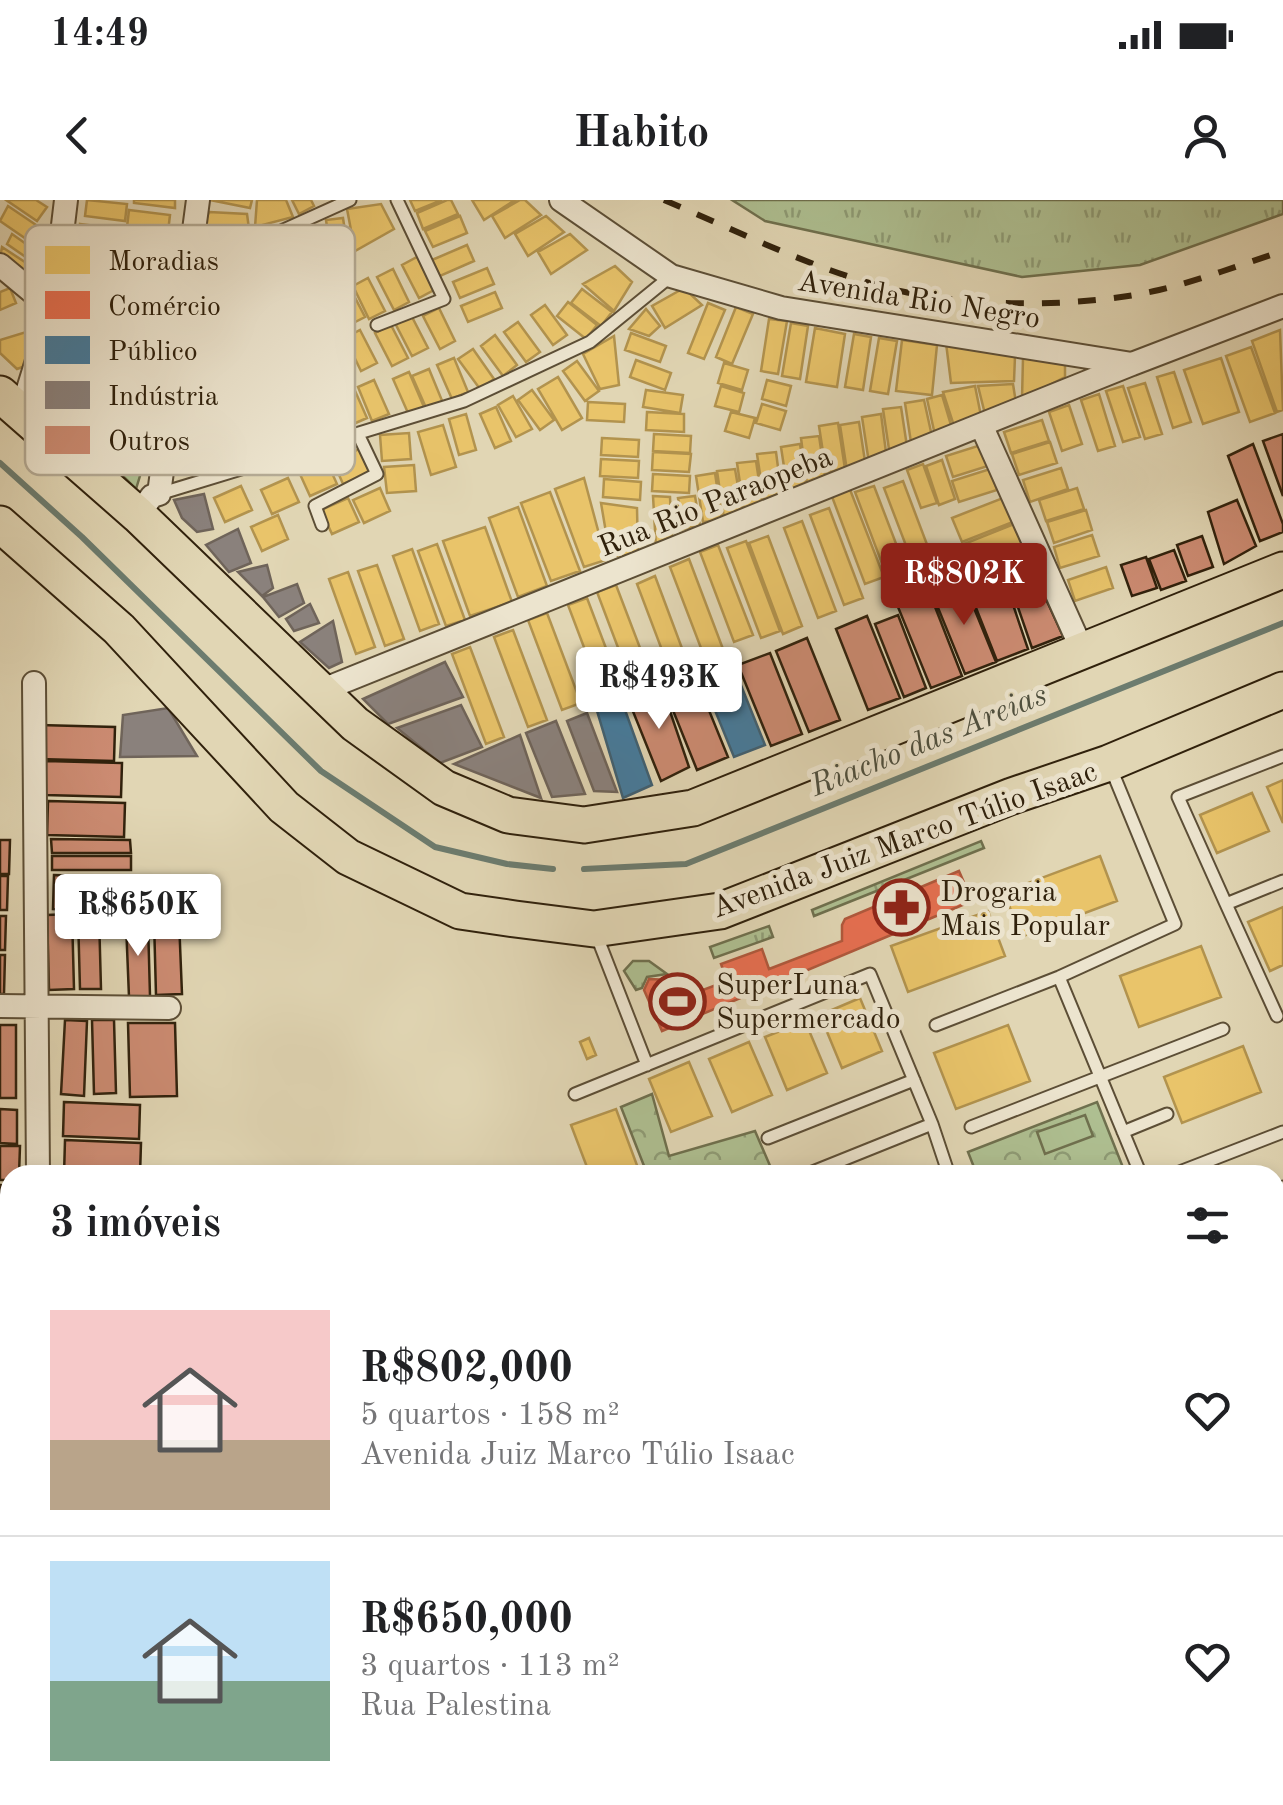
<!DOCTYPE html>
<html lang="pt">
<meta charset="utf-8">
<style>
body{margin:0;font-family:"Old Standard TT",serif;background:#f6f6f6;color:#202124;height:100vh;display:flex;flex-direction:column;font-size:38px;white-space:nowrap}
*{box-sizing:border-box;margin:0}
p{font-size:32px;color:#757577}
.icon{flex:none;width:55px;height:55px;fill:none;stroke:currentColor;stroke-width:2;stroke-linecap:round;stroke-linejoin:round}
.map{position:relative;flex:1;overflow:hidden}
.side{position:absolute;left:0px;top:965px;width:1285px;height:640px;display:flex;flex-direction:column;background:#fff;border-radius:30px 30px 0 0;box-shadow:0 5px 15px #0003}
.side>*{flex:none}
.price{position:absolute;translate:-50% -85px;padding:0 22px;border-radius:10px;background:#fff;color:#222;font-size:32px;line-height:65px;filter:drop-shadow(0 2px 5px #0008)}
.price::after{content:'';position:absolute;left:50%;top:60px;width:30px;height:22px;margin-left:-15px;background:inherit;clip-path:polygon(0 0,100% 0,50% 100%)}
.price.on{background:#8f2418;color:#fff}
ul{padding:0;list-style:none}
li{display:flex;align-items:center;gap:30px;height:250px;padding:0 50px}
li+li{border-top:2px solid #e0e0e0}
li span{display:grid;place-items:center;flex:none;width:280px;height:200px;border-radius:0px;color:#555}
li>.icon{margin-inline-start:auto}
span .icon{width:120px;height:120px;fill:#fffc;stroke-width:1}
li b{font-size:42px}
h2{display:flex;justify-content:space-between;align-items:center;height:120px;padding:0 50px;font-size:42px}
.status{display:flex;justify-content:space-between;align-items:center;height:70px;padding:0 50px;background:#fff;direction:ltr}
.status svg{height:28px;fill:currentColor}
header{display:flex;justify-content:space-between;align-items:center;height:130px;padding:0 50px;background:#fff;font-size:45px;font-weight:600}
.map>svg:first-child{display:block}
</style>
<div class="status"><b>14:49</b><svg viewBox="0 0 49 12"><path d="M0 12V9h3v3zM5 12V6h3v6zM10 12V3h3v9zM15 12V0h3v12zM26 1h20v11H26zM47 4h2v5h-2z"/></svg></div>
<header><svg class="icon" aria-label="back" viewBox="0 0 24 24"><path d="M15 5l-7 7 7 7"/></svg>Habito<svg class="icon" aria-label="person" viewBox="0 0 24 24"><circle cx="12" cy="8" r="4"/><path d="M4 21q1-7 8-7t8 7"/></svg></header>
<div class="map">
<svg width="1283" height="1605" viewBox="0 0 1283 1605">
<defs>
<pattern id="grass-tufts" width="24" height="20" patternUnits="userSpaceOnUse" patternTransform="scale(2.5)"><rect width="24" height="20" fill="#aebf91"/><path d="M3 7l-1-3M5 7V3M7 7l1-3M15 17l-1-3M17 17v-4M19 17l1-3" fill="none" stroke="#8e9b75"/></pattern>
<pattern id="park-crowns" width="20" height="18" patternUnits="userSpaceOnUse" patternTransform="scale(2.5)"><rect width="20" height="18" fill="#aebf91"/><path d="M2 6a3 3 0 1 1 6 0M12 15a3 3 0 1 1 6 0" fill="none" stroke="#8e9b75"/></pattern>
</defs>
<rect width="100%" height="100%" fill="#e1d6b4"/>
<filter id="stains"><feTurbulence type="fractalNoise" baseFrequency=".002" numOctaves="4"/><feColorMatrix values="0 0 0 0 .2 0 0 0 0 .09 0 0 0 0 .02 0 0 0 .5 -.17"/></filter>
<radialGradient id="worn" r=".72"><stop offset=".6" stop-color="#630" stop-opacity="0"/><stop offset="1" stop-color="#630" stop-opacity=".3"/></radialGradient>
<path fill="url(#grass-tufts)" stroke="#6f704e" stroke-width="2.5" d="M732 0H1283V14L1140 65 1022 77 765 21Z
M981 641 984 648 814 716 812 710Z
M769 726 773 737 714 758 710 747Z
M633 761H649L667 774 647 777 642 788 636 790 624 771Z"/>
<path fill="url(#park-crowns)" stroke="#6f704e" stroke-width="2.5" d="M59 127 156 223 136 289 49 203Z
M652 894 669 956 755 931 774 975H638L646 971 621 907Z
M1097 902 1126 975H977L968 952Z"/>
<path fill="#aebf91" stroke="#6f704e" stroke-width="2.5" d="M1085 915 1093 936 1045 954 1037 932Z"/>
<path fill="#e9c46a" stroke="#b2934e" stroke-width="2.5" d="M6 0H36L47 7 37 21Z
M87 0 127 4 125 21 85 16Z
M134 0H175V8L134 3Z
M210 0H252L250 8Z
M257 0H286L293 17 255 27Z
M292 0H311L314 6 299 14Z
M410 0H442L415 11Z
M447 0H451L458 14 423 29 417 13Z
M472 0H515L484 20Z
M520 0H525L541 15 505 38 492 16Z
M381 4 394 29 355 51 347 9Z
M8 6 42 29 32 43 0 21Z
M129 10 170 15 168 32 127 27Z
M209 12 247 14 250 36 200 34Z
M460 16 467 33 433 47 425 31Z
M546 16 564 32 528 56 515 34Z
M343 18 349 58 332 61 326 20Z
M80 24 121 29 119 46 78 41Z
M12 34 36 51 30 60 7 44Z
M570 34 587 50 551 74 538 52Z
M467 45 474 61 440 76 432 60Z
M2 47 37 70 31 79 0 58Z
M417 57 434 90 419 98 402 65Z
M615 66 632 82 614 111 583 84Z
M487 68 494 84 460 98 453 82Z
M393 69 409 102 394 110 377 77Z
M368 78 385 111 369 119 353 86Z
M348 84 365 117 349 125 332 92Z
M10 88 16 103 0 110V92Z
M684 88 702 105 665 128 652 106Z
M582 89 612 112 601 126 571 103Z
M495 92 502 108 468 122 461 106Z
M568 102 597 125 586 139 557 116Z
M708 103 725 110 704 159 688 153Z
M545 105 567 135 553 145 531 115Z
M736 107 753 114 732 164 716 157Z
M439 108 455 141 440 149 423 116Z
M646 109 660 126 649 136 629 129Z
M411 115 428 148 412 156 395 123Z
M769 119 787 121 778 174 761 171Z
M518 122 540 152 526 162 504 132Z
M791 123 808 126 800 179 782 176Z
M391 125 408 158 392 166 375 133Z
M815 128 845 134 837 187 806 182Z
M36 129 28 165 17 169 0 153V140Z
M360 130 377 163 361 171 345 138Z
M1280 130 1283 210 1277 212 1252 141Z
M631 133 666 146 660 162 625 150Z
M854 134 871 137 863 190 845 187Z
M495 135 517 165 503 176 481 146Z
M614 136 619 185 600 189 583 154Z
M879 138 897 141 888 194 870 191Z
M902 140 937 145 932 195 896 191Z
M946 143 1015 156 1014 181 951 183Z
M1251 147 1275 213 1250 222 1226 156Z
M473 149 494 179 480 189 458 159Z
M454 158 468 192 452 199 437 165Z
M1023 158 1065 164V177L1022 199Z
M1221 158 1239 212 1203 224 1184 170Z
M636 160 671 173 665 190 630 177Z
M577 161 599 191 585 201 563 171Z
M724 163 748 170 742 190 718 183Z
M429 169 443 203 427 210 412 176Z
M409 172 424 207 408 213 393 179Z
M1174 172 1191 222 1173 228 1157 177Z
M558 177 582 218 562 230 538 189Z
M374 180 389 214 372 221 358 187Z
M767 180 791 186 786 206 762 199Z
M1145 183 1162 234 1145 239 1128 188Z
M352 184 367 218 351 225 336 191Z
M1013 184 1016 203 985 214 978 186Z
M721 186 744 193 739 212 715 206Z
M975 186 981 216 955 229 943 192Z
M1123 186 1140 237 1123 242 1106 191Z
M532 190 554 220 540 230 518 200Z
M646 190 683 195 680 213 643 207Z
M1099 194 1115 246 1098 251 1081 200Z
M942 195 953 232 935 235 927 199Z
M513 196 532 229 516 237 498 205Z
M924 200 933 241 912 249 905 203Z
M588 202 625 204 624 222 587 220Z
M762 204 786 211 780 230 756 223Z
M1069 205 1082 244 1062 251 1049 212Z
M496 207 511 241 495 248 480 214Z
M901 207 908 253 890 256 883 209Z
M647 212 684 214V232L646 230Z
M731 212 755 218 749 238 725 231Z
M466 214 476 250 459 255 449 219Z
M881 214 887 260 869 263 862 217Z
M1042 220 1049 241 1011 253 1004 232Z
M859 222 866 268 847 271 840 225Z
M838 223 845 269 826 272 819 226Z
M443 225 456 267 431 275 418 232Z
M409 233 411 259 382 261 380 235Z
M654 234 691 236 690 253 653 251Z
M819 236 826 282 807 285 801 238Z
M602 238 639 240 638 257 601 255Z
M1050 242 1057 263 1019 275 1012 254Z
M800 244 807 290 788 293 781 247Z
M984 244 991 265 953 277 946 256Z
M359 249 370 273 343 284 333 261Z
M653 252 691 254 689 272 652 270Z
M776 252 782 298 764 301 757 254Z
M181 254 207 258 204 276 178 272Z
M601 259 639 261 638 278 600 276Z
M326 260 337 284 310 296 299 272Z
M942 260 955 299 939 305 926 266Z
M756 261 763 307 744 310 737 263Z
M923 264 937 303 921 308 907 270Z
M414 265 416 291 387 293 384 267Z
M1061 268 1068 289 1030 302 1023 280Z
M735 269 743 315 724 318 717 271Z
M990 269 997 290 959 302 952 281Z
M715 273 722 320 703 322 696 276Z
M653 274 690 276 689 293 652 291Z
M288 278 299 302 272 314 261 290Z
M584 278 606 360 584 367 555 289Z
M604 279 641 282 640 300 603 297Z
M903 281 937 371 918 377 884 288Z
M241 286 252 310 225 322 214 298Z
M874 286 908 375 889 382 855 292Z
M849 287 884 377 865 384 831 294Z
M380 288 390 311 364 323 353 300Z
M1077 288 1084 309 1046 321 1039 300Z
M550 292 580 371 551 381 521 303Z
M653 296 670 297 672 343 656 347Z
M695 296 700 326 683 329 678 298Z
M1008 296 1018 320 962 342 952 318Z
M348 298 359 322 332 334 321 310Z
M601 303 637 308 638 355 610 356Z
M518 307 547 386 518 397 489 318Z
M829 308 863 398 844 405 810 315Z
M1086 310 1092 330 1054 343 1047 322Z
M278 315 288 339 262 351 251 327Z
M802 321 836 411 818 418 784 328Z
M1014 324 1024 348 969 370 959 346Z
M485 327 512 402 470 416 443 341Z
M1092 335 1099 356 1060 368 1054 347Z
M768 336 802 426 783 434 749 343Z
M746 341 780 431 761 438 727 348Z
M437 344 465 420 446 426 418 351Z
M718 345 753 435 734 442 700 352Z
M412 349 439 424 420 431 393 356Z
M1025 352 1031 369 1009 380 970 371Z
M689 359 723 449 704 456 670 367Z
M377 365 404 439 385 446 358 371Z
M1106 367 1113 388 1075 401 1068 380Z
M348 372 375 447 356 454 329 379Z
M655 376 689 467 671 474 637 384Z
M616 385 650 474 631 482 597 392Z
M587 398 621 488 602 495 568 405Z
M547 413 581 503 562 510 528 420Z
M513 430 547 520 528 527 494 437Z
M470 447 504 537 486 544 452 454Z
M1283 580V623L1267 587Z
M1252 593 1269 631 1217 653 1200 615Z
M1100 656 1117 701 1021 737 1004 692Z
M1283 707V765L1270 771 1248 722Z
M988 711 1005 756 908 792 891 746Z
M1201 746 1221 797 1139 827 1120 776Z
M860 798 882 851 842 868 820 815Z
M805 821 827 873 787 890 765 837Z
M1008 825 1030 881 956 909 934 853Z
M589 838 596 855 587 859 580 842Z
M749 842 772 895 732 912 709 859Z
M1243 846 1261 892 1182 923 1164 877Z
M689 862 712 916 671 932 649 879Z
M616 909 638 968 619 975H590L571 925Z
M1283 1077V1131L1275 1134V1080Z
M1283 1308V1349L1275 1354V1312Z
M1283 1361V1393L1275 1398V1365Z
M1275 1441 1280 1444 1275 1501Z
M1283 1470V1520H1277Z
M1283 1552V1605H1276Z
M34 1595H104L103 1604 34 1601Z
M142 1595H207V1605H142Z
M666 1595H695L694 1605H665Z
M705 1595H734L733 1605H704Z
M743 1595H772L771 1605H742Z
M837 1595H869L863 1605Z
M877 1595H911L904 1605H870Z
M914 1595H925L939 1605H907Z
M996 1595H1030L1029 1605H996Z
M1036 1595H1070L1069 1605H1036Z
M1072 1595H1105V1605H1071Z
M1109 1595H1130L1128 1604 1108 1605Z
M1155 1595H1205L1207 1600 1198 1605H1136Z"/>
<path fill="#e76f51" stroke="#b0583c" stroke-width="2.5" d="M959 671 972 701 662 831 644 790 649 779 671 780 679 799 727 781 721 764 762 749 769 769 842 741V725L845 719Z
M0 1526H10V1595H29V1605H0Z"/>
<path fill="#457b9d" stroke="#3f6072" stroke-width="2.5" d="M732 463 765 545 734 557 701 476Z
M620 496 652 585 623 598 595 504Z"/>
<path fill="#8a817c" stroke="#6f645a" stroke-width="2.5" d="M204 294 213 329 197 332 182 318 174 300Z
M238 329 251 363 229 372 206 345Z
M267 365 273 388 262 396 238 372Z
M297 384 304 403 279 417 263 397Z
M310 404 319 423 294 431 286 419Z
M333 421 342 462 329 468 300 442Z
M445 462 463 497 388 524 363 499Z
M461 505 482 547 440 563 397 528Z
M168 508 197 556 120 557 123 515Z
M587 513 617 592 594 591 567 521Z
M556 521 585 594 552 597 526 533Z
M520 535 541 598 454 564Z"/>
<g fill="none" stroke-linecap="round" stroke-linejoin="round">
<path stroke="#6c7c6f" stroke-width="6" d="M0 263 82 337 321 571 435 647 507 664 553 669
M584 669 686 664 1283 423"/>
</g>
<path fill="#cc8b72" stroke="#30210c" stroke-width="2.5" d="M1283 234V296L1263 241Z
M1253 244 1283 324V332L1260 341 1228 256Z
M1237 300 1256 346 1224 364 1208 312Z
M1202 336 1213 367 1188 376 1177 345Z
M1174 350 1186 381 1161 390 1149 359Z
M1146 357 1157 388 1132 396 1121 365Z
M965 380 1006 384 1028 449 997 461Z
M963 381 996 462 965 474 932 393Z
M1040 386 1063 436 1032 448 1011 387Z
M930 394 962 476 931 488 898 407Z
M898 415 926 488 904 497 875 424Z
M867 416 900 498 868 510 836 429Z
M807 438 840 520 809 532 776 451Z
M770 453 802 534 771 546 738 465Z
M695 476 728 557 697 570 664 488Z
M661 485 689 567 661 581 628 499Z
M39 525 115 527 114 561 38 559Z
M46 561 122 563 121 597 45 595Z
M48 601 125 603 124 637 47 635Z
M51 639 130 640 131 653H52Z
M0 640H10L9 674H0Z
M52 656H131V670H52Z
M54 675 130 678 129 712 53 709Z
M0 676H8L7 710H0Z
M72 714 74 789 49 790 47 715Z
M78 715H99L101 789H80Z
M0 716H6L5 750H0Z
M154 720H179L182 794 156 795Z
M148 722 150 796 129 797 126 723Z
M0 755H5L4 794H0Z
M65 820 87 821 84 896 61 894Z
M92 820H114L116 893 94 894Z
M128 823H175L177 896 130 897Z
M0 825H16V898H0Z
M64 902 140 905 139 939 63 936Z
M0 909 17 910V944L0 943Z
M65 940 141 943 140 975H64Z
M0 946H20L19 975H10V980H0Z
M0 985 10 986V1020L0 1019Z
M0 1020H10V1055L0 1054Z
M0 1059 10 1060V1094L0 1093Z
M0 1099H10V1133H0Z
M0 1134 10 1135V1166H0Z
M0 1177H10V1208H0Z
M0 1246H10V1282H0Z
M1275 1264 1283 1278V1297L1275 1301Z
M0 1292H10V1325H0Z
M0 1329 10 1330V1363L0 1362Z
M0 1371H10V1473H0Z
M221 1595H286V1605H221Z
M353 1595H436V1605H353Z
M443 1595H470L469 1605H443Z"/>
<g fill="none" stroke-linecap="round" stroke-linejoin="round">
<defs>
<path id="service" d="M192 44 259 41 350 0
M377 125 444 99 397 0
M159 294 464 201 590 142 671 76
M322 325 315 306 377 274 358 234
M1283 556 1178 597 1226 704 1283 681
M1226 704 1277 816
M596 734 647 865
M1059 777 1141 975
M936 825 1059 777 1175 724 1110 566
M575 894 870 774 932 924
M971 927 1223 829
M1123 932 1167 914
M768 938 914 880
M805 975 932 924 949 975
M1172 975 1283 932
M1275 990 1283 987
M1275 1051 1283 1048"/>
<path id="minor" d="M561 0 671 76 781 108 1132 164 1283 106
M0 65 53 109
M54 104 169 219
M21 212 53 109 66 0
M982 227 1083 452
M138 315 152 296 159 294 198 0
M34 483 38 975
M320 491 1132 164
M0 806 169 808
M0 1228H10
M1275 1238 1283 1251
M1275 1539 1283 1540
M822 1595 833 1605
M1223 1595 1228 1605
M122 1605V1595
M542 1605V1595"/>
<path id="secondary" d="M1275 1204 1283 1199
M0 1501 10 1502"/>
<path id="primary" d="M0 194 138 315 355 524 444 588 508 615 584 625 693 608 1283 370
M0 324 119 429 284 607 348 657 460 711 515 719 594 729 720 711 1012 596 1109 563 1283 490"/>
</defs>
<use href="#service" stroke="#5c4e36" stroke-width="15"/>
<use href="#minor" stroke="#5c4e36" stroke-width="26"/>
<use href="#secondary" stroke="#30210c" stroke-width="36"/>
<use href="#primary" stroke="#30210c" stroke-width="39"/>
<use href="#service" stroke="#ece4ce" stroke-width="11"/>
<use href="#minor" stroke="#ece4ce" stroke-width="22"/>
<use href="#secondary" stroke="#ece4ce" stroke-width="32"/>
<use href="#primary" stroke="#e1d6b4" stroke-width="35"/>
<path stroke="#30210c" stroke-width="6" stroke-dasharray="18 18" stroke-linecap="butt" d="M664 0C738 31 814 70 892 89 969 108 1082 108 1159 90 1201 80 1242 64 1283 51"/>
</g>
<defs>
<symbol id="pharmacy-ring" viewBox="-11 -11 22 22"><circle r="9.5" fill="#ece4ce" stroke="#8f2418" stroke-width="1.5"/><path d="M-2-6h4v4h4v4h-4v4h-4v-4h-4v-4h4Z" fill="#8f2418"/></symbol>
<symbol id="stadium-ring" viewBox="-11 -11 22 22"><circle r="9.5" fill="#ece4ce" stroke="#8f2418" stroke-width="1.5"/><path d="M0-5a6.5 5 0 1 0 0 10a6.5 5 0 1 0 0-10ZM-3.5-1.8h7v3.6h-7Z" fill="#8f2418"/></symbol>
</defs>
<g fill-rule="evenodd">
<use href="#pharmacy-ring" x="870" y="676" width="63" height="63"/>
<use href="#stadium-ring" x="646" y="770" width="63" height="63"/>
</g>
<g text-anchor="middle" stroke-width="10" stroke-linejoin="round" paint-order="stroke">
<g font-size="30" fill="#30210c" stroke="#ece4ce">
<text transform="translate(919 99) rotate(9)" y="10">Avenida Rio Negro</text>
<text transform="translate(715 301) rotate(-22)" y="10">Rua Rio Paraopeba</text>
<text transform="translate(904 639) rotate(-20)" y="10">Avenida Juiz Marco Túlio Isaac</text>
</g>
<g font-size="30" fill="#30210c" stroke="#ece4ce" text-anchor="start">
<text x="940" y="701">Drogaria<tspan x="940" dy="34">Mais Popular</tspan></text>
<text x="716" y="794">SuperLuna<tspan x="716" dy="34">Supermercado</tspan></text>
</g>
<g font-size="32" font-style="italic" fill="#4e4f3e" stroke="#ece4ce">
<text transform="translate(928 539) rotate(-22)" y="11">Riacho das Areias</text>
</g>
</g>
<rect x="25" y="25" width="330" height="250" rx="15" fill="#ece4ce" stroke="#b4aa94" stroke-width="2.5"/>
<rect x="45" y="46" width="45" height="28" fill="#e9c46a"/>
<rect x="45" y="91" width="45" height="28" fill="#e76f51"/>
<rect x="45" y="136" width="45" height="28" fill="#457b9d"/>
<rect x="45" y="181" width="45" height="28" fill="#8a817c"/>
<rect x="45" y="226" width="45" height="28" fill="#cc8b72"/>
<g font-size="28" fill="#30210c">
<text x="108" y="70">Moradias</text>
<text x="108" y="115">Comércio</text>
<text x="108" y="160">Público</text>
<text x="108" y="205">Indústria</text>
<text x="108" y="250">Outros</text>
</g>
<rect width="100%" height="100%" filter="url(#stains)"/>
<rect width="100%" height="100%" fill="url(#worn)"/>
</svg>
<b class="price on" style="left:964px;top:428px">R$802K</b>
<b class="price" style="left:659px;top:532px">R$493K</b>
<b class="price" style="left:138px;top:759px">R$650K</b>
<section class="side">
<h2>3 imóveis<svg class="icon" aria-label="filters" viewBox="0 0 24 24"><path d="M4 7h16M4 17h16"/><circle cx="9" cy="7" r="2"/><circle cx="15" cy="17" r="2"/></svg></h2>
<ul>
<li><span style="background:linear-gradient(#f6c9c9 65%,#b9a48a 0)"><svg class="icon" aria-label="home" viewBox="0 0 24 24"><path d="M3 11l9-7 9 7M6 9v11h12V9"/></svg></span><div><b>R$802,000</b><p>5 quartos · 158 m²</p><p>Avenida Juiz Marco Túlio Isaac</p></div><svg class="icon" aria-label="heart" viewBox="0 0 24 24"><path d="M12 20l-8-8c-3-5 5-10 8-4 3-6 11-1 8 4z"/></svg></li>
<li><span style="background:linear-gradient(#bfe0f5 60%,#7fa58c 0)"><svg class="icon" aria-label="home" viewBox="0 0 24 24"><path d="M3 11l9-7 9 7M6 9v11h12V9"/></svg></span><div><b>R$650,000</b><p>3 quartos · 113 m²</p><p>Rua Palestina</p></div><svg class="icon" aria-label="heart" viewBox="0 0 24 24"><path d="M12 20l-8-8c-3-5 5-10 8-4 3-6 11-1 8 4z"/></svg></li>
</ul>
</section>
</div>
